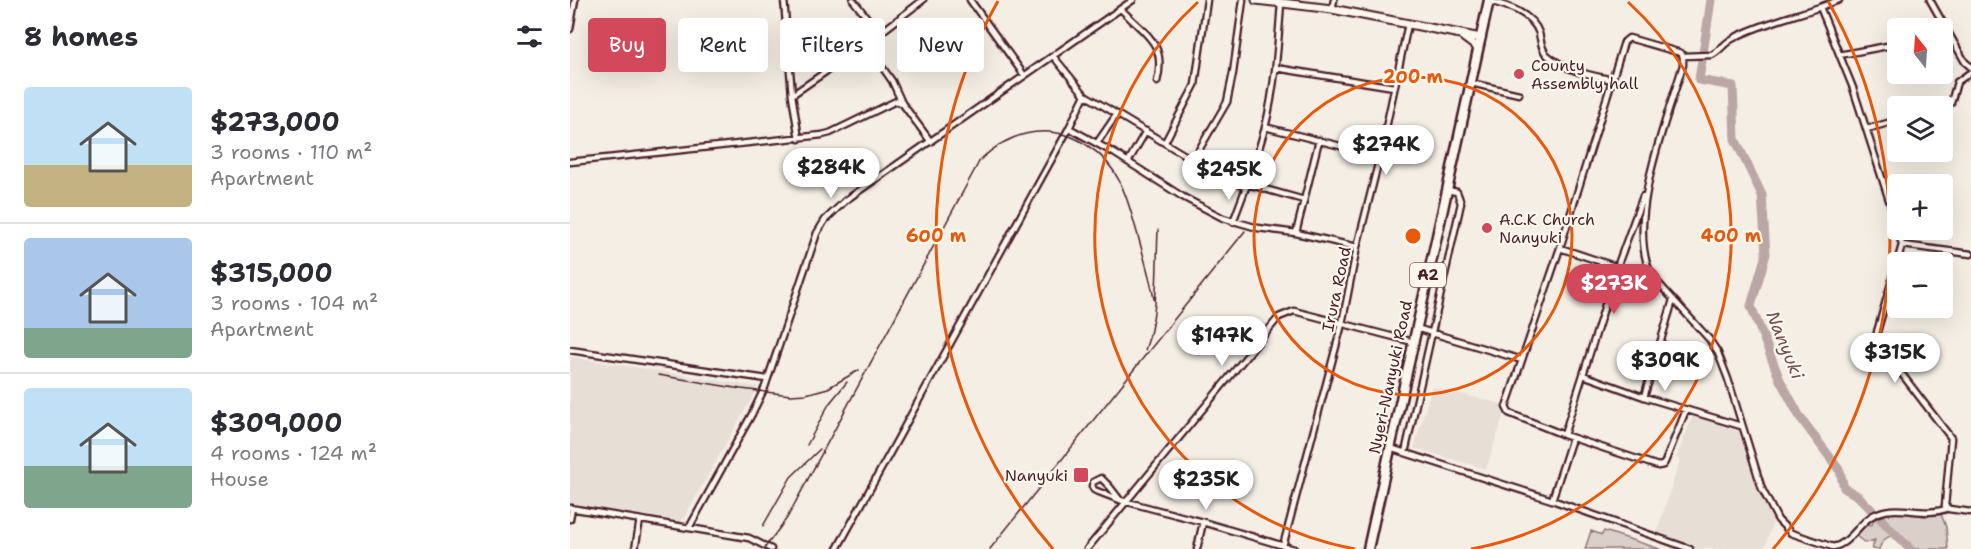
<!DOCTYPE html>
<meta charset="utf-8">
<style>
body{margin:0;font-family:"Shantell Sans",sans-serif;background:#f7f7f7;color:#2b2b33;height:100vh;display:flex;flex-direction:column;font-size:22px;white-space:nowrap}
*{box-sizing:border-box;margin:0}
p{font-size:20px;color:#7c7c81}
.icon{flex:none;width:33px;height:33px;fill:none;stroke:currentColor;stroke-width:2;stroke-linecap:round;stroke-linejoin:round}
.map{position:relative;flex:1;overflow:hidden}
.details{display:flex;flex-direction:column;background:#fff;width:570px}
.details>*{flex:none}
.banner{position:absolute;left:18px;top:18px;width:570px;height:54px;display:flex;gap:12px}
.needle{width:39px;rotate:343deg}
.tools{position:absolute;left:1317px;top:18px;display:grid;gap:12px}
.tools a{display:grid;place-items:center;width:66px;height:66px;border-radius:6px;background:#fff;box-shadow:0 6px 24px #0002;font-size:30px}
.price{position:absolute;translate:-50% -51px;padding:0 14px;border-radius:21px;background:#fff;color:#222;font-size:20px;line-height:39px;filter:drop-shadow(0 2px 3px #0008)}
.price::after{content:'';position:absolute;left:50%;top:36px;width:18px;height:14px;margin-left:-9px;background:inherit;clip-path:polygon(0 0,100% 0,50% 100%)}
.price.active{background:#d1495b;color:#fff}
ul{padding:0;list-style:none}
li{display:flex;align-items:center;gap:18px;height:150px;padding:0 24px}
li+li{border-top:2px solid #e1e1e2}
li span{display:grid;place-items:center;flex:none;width:168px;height:120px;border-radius:6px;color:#555}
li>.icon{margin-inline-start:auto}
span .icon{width:72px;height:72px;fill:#fffc;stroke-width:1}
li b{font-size:26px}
h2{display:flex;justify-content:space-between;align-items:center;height:72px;padding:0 24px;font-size:26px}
.tag{padding:0 21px;border-radius:6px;background:#fff;box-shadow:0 6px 24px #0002;font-size:21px;line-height:54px}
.tag.active{background:#d1495b;color:#fff}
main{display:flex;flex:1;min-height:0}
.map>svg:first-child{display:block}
</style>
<main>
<section class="details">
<h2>8 homes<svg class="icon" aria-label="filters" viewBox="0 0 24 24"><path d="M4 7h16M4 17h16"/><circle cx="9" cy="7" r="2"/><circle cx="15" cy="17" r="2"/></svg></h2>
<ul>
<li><span style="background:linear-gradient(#bfe0f5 65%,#c2b280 0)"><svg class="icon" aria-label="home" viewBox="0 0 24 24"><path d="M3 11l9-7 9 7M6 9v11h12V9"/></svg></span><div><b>$273,000</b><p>3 rooms · 110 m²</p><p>Apartment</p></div></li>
<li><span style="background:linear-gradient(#a9c7e8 75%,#7fa58c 0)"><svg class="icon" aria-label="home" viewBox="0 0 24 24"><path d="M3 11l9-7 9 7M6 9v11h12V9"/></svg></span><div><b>$315,000</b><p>3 rooms · 104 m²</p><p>Apartment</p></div></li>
<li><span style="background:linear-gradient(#bfe0f5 65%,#7fa58c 0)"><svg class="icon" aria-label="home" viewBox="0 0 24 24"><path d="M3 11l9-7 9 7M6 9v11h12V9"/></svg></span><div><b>$309,000</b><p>4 rooms · 124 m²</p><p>House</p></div></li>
</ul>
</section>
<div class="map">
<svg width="1401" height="549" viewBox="0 0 1401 549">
<rect width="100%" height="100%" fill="#f4eee4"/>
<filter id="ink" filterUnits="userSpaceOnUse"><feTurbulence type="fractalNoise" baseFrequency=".0167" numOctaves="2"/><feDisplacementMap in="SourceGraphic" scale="12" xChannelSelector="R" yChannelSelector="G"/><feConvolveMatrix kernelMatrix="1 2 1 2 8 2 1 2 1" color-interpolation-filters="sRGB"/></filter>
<g filter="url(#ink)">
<path fill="#e7dfd6" d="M0 357 188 387 112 521 0 504Z
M862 387 937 405 916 469 844 448Z
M1123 415 1175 431 1192 485 1205 516 1194 549H1130L1086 535 1110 460 1106 458Z"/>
<path fill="#dbd0c9" stroke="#92787a" stroke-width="1.5" d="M1325 512 1354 516 1371 514 1376 527 1378 549H1339L1340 543C1328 533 1315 532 1309 549H1302L1305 540 1295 543 1285 535 1297 524 1302 525 1304 518Z
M1021 531 1032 535 1034 531 1090 549H1015Z"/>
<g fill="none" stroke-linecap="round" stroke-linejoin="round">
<path stroke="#baa7a5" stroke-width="9" d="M1141 0 1129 80 1163 86 1165 139 1192 195 1196 254 1181 306 1210 380 1230 417 1270 471 1274 488 1288 496 1340 549"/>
<defs>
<path id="street" d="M214 0 222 95 229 139
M283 0 309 33
M400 0 454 75
M1269 0 1250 7 1283 88 1328 228
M1360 0 1395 62 1401 67
M919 1C938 6 962 13 969 33 971 41 971 49 977 55 996 71 1020 75 1043 80
M551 9C575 35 597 42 587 82
M762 9 764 0
M0 29 5 0
M296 44 322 81 332 103
M1269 55 1328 44
M483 56 515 95 623 160 676 188
M1113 56 1142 55C1150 51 1155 42 1164 38 1187 25 1224 16 1250 7
M706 68 824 87
M901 83 949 94
M222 95 296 44 353 0
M1371 106 1381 103 1387 82 1401 72
M695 127 810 156
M499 128 544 153 613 197 653 218 688 228 726 233
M1297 129 1328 120
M749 140 726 233 787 247
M595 142 625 85 637 0
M527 143 547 114
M623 160 657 102 663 73 673 0
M0 162 252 135 260 133 326 101 332 103 361 142
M558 162 576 131
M677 184 734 200
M663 222C675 191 686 160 695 128 705 88 708 45 711 3
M1328 230 1332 245 1307 332 1308 343 1381 438 1375 506 1379 509 1401 512
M1332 245 1401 254
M990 248 1047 267
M846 328 952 360
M0 350 197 379
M1013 375 1074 397 1171 426
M1074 397 1103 300
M1116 410 1095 462 1093 465 1088 466 994 435 939 413 936 407 990 248 1054 42 1059 38 1111 53 1113 56V65C1097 119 1054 223 1082 276L1139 339 1148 353 1158 379 1192 489 1208 520 1221 533 1263 547C1282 543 1290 519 1308 513 1331 504 1355 518 1378 508
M994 435 1047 267 1073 196
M820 448 982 500 1120 549
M835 453 891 203 887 192 877 190
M550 500 540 487 531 478 523 482 522 486 524 490 550 500 633 522 724 549
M982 500 1002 438
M0 508 179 538 201 549
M0 519 2 508
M119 528 182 414 195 387 247 233 255 220 276 200 563 0
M713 546 772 324 787 247 810 156 838 24
M65 549 70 520
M267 549 499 128 515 95
M517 549 709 317 724 311 843 342
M627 549 633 522"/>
<path id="secondary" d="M686 0 762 9 911 38
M892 36 908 48"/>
<path id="highway" d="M798 549 919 0"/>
</defs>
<use href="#street" stroke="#4a1f2b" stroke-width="9"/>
<use href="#secondary" stroke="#4a1f2b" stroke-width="11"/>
<use href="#highway" stroke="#4a1f2b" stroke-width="13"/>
<use href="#street" stroke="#fbf7ec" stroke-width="4.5"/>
<use href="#secondary" stroke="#fbf7ec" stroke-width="7"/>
<use href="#highway" stroke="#fbf7ec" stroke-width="8"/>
<path stroke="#4a1f2b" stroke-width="1.5" d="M575 350C589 313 586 269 588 230
M88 375 171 389 221 395 236 394 258 388 289 370
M237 445 259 404 277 382
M193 526 221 477 250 449
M194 549 217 518 410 160C430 141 452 130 480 132 494 133 507 138 518 146 551 166 558 202 568 236 574 257 580 278 584 299
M420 549 675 231"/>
</g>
</g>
<g fill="none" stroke="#e8590c" stroke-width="3">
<circle cx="843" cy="236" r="159"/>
<path d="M785 549A318 318 0 0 1 628 2M1058 2A318 318 0 0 1 901 549"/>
<path d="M483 549A477 477 0 0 1 428 1M1258 1A477 477 0 0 1 1203 549"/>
</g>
<g fill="#d1495b" stroke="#fbf7ec" stroke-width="2">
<circle cx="949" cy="74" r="6"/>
<circle cx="917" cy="228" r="6"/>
<rect x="503" y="467" width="16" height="16" rx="3"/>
</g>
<g text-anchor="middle" stroke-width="4.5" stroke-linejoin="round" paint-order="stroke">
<rect fill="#fbf7ec" stroke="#7f6065" stroke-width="1.5" x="840" y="263" width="36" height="24" rx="4.5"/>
<g font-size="15" font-weight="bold" fill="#4a1f2b">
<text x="858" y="280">A2</text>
</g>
<g font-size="16" fill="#4a1f2b" stroke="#fbf7ec" text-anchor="start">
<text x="961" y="71">County<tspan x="961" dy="18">Assembly hall</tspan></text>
<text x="929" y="225">A.C.K Church<tspan x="929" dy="18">Nanyuki</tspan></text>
<text x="498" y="481" text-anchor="end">Nanyuki</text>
</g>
<g font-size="16" fill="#4a1f2b" stroke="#fbf7ec">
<text transform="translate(766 289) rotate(-78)" y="6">Irura Road</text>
<text transform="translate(820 377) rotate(-78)" y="6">Nyeri-Nanyuki Road</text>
</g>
<g font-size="18" font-style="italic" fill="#714f56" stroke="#fbf7ec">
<text transform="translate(1215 345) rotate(68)" y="6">Nanyuki</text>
</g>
</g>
<circle cx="843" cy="236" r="9" fill="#e8590c" stroke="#fbf7ec" stroke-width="3"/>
<g font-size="18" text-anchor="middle" font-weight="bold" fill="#e8590c" stroke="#fbf7ec" stroke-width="4.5" stroke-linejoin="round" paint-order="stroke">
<text x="843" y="83">200 m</text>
<text x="1161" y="242">400 m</text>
<text x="366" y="242">600 m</text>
</g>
</svg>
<div class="tools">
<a><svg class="needle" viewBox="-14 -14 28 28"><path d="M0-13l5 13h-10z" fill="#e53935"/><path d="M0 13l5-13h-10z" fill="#7c7c81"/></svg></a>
<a><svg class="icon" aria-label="layers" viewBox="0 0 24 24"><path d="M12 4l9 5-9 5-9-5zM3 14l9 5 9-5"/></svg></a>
<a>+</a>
<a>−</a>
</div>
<b class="price" style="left:816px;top:176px">$274K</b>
<b class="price" style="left:261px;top:199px">$284K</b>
<b class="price" style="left:659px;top:201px">$245K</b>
<b class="price active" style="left:1044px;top:315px">$273K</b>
<b class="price" style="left:652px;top:367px">$147K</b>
<b class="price" style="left:1325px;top:384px">$315K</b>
<b class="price" style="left:1095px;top:392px">$309K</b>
<b class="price" style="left:636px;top:511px">$235K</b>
<div class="banner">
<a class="tag active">Buy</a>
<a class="tag">Rent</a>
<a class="tag">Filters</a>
<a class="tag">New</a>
</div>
</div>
</main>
